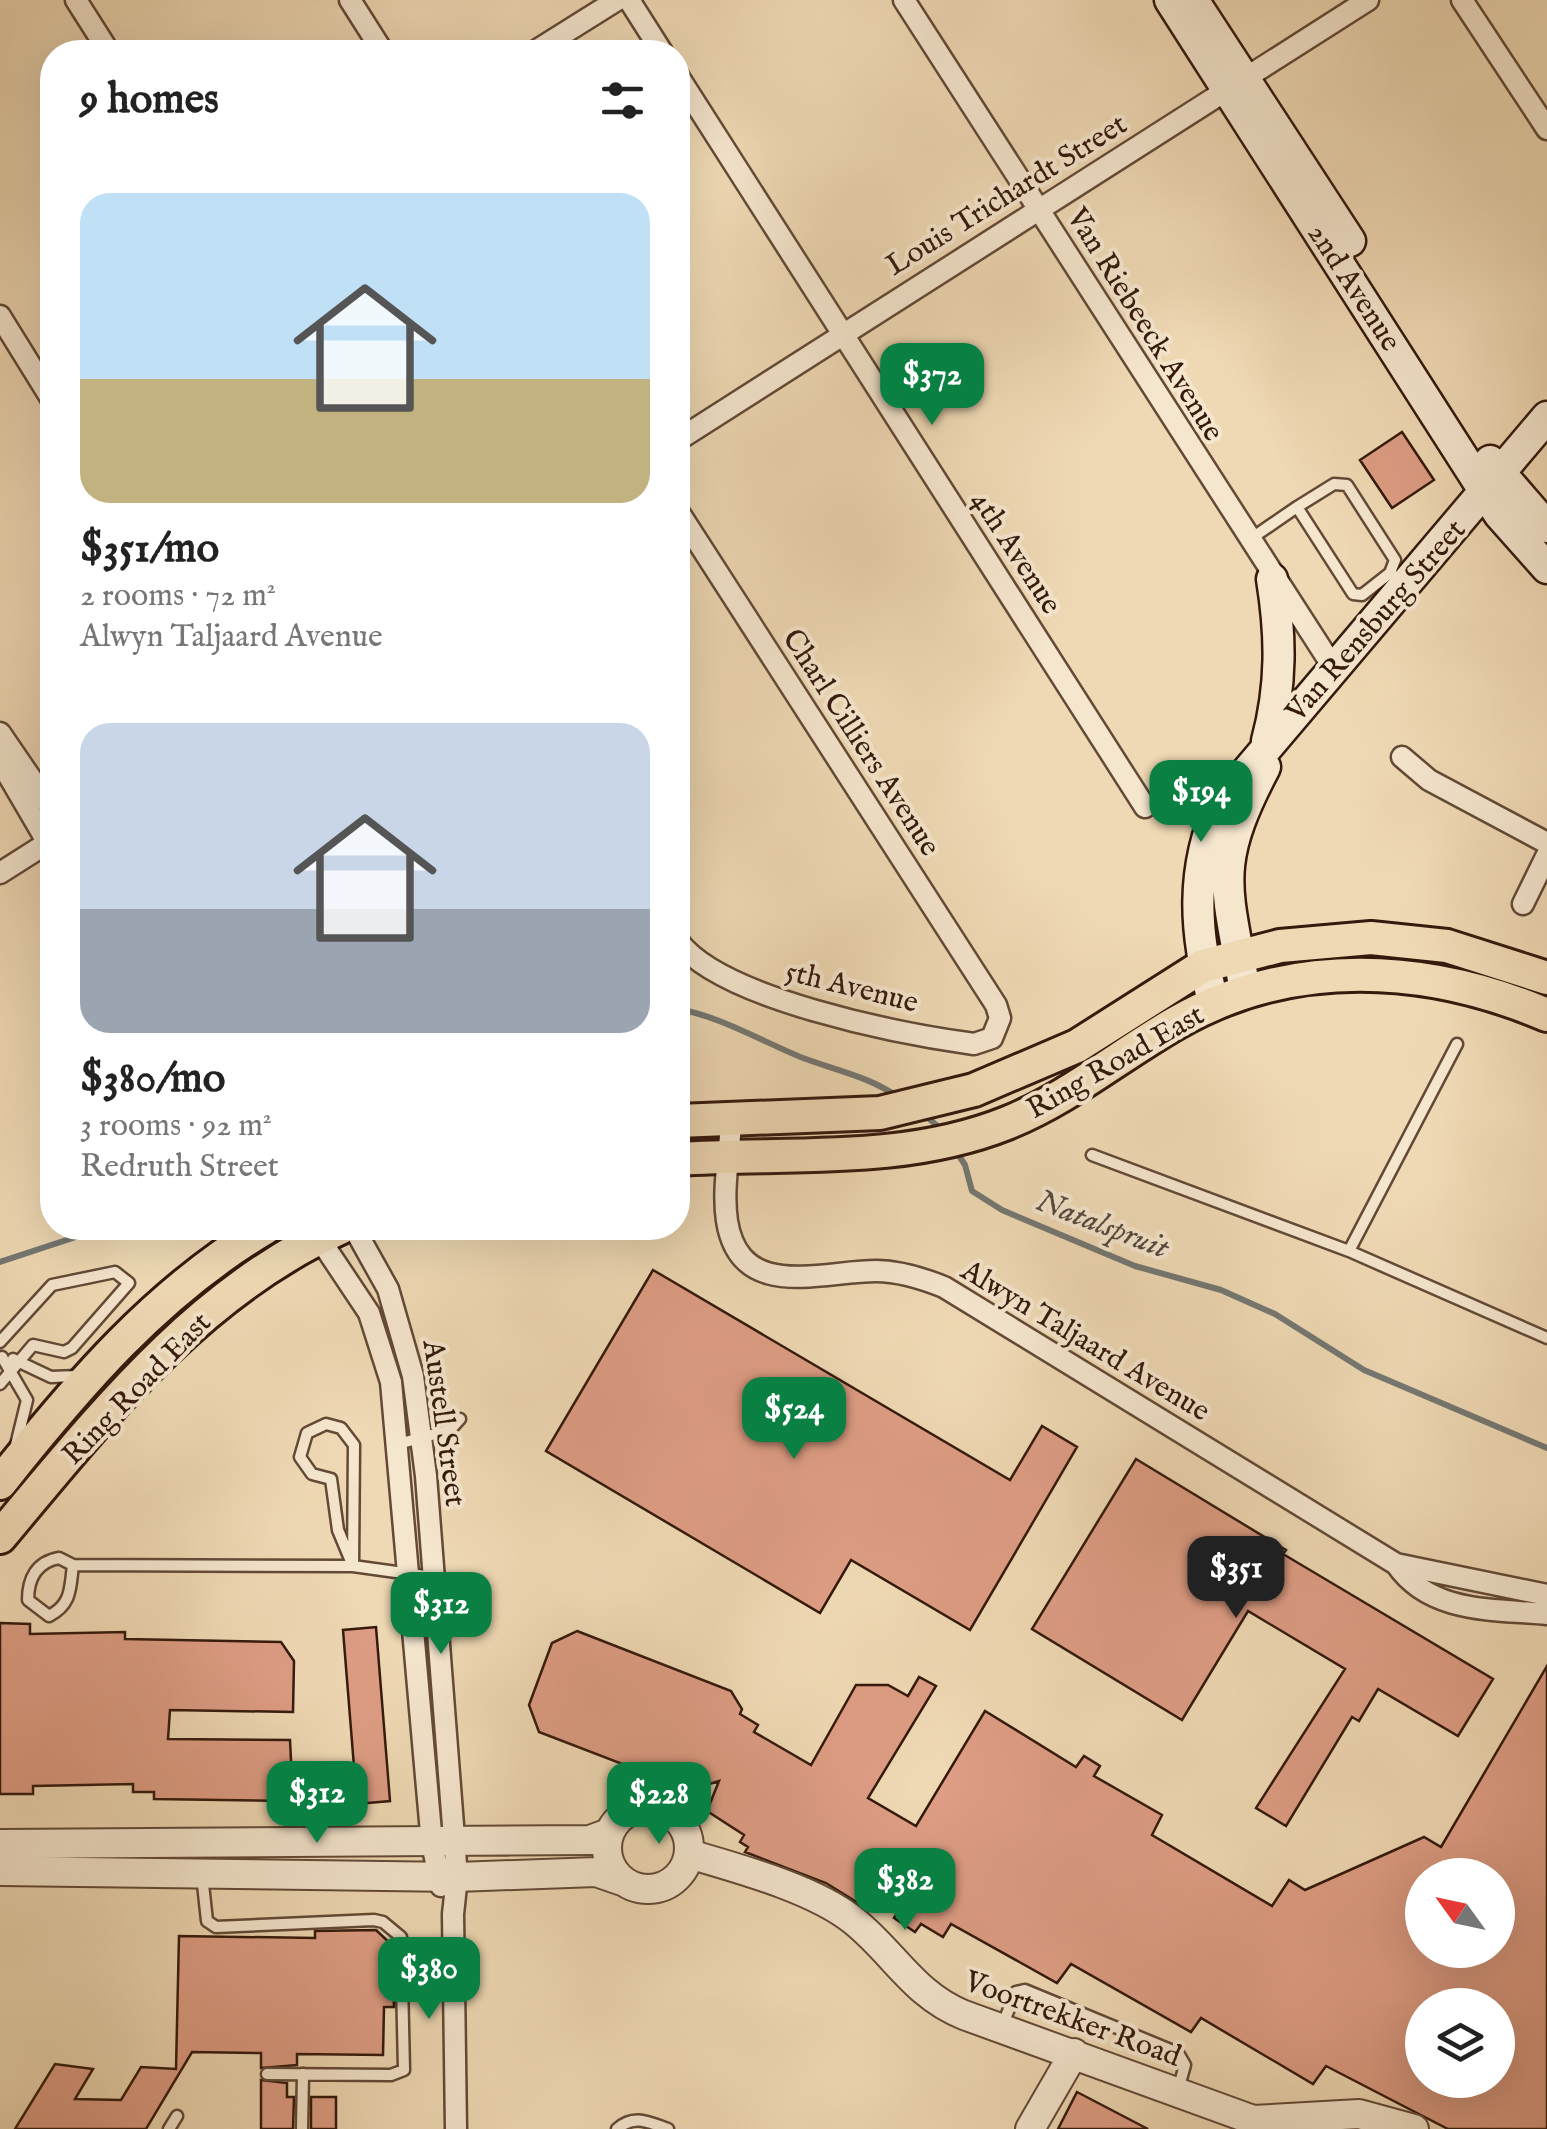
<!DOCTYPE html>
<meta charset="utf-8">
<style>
body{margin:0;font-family:"IM FELL English",serif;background:#f2f2f2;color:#222;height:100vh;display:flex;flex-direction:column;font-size:38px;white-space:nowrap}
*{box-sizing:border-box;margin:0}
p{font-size:32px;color:#767676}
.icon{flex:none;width:55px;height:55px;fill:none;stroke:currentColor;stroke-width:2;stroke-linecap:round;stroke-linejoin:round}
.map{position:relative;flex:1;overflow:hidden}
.details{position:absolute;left:40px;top:40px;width:650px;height:1200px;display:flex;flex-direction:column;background:#fff;border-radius:40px;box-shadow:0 10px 40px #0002}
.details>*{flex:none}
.needle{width:65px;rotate:303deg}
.controls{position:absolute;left:1405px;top:1858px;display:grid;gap:20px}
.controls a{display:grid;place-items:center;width:110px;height:110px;border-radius:50%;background:#fff;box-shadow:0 10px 40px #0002;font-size:50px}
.price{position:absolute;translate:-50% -85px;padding:0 22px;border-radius:20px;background:#0b8043;color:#fff;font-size:32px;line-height:65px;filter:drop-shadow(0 2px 5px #0008)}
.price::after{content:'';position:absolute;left:50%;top:60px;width:30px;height:22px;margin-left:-15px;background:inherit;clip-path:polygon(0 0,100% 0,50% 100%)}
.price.on{background:#222;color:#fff}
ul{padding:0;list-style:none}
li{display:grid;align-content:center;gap:20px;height:530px;padding:0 40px}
li span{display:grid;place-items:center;height:310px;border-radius:30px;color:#555}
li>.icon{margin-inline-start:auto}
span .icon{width:180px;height:180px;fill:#fffc;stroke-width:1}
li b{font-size:42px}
h2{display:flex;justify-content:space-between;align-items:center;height:120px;padding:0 40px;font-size:42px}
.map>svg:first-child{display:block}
</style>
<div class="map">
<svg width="1547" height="2129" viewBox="0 0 1547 2129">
<rect width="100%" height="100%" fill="#efd9b4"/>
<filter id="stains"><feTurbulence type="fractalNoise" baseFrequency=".002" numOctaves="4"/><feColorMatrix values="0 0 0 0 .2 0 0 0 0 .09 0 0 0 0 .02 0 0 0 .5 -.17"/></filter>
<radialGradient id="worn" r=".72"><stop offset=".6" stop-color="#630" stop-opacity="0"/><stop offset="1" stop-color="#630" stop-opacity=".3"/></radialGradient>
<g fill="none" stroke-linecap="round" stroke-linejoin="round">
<path stroke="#747873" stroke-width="6" d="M678 1009C722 1017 761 1041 803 1058 835 1070 870 1077 898 1097
M925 1115 945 1133
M954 1148 965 1165 972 1191 1002 1210 1135 1266 1221 1290 1275 1314 1364 1370 1547 1448
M0 1262 103 1228"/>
</g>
<path fill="#de9d84" stroke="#34190c" stroke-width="2.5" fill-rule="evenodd" d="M1402 432 1434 480 1392 508 1360 460Z
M653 1270 1010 1480 1042 1426 1077 1447 970 1630 851 1560 820 1613 546 1451Z
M1136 1459 1286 1550 1283 1554 1493 1679 1458 1736 1378 1689 1359 1721 1352 1717 1286 1826 1256 1808 1345 1669 1248 1611 1182 1720 1032 1629Z
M0 1623 30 1624V1634L125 1632V1639L281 1642 294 1661 293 1712 170 1710 168 1739 290 1740 293 1801 154 1799V1792H133V1784L33 1786V1794H0Z
M376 1627 390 1801 357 1804 343 1630Z
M577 1631 731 1691 742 1709 740 1714 758 1725 754 1732 811 1765 856 1685H888L908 1696 919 1677 936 1686 868 1798 916 1826 985 1711 1076 1767 1084 1756 1100 1766 1094 1776 1162 1815 1152 1835 1272 1906 1289 1880 1305 1890 1424 1837 1441 1847 1547 1666V2129H1448L1326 2066 1313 2084 1201 2018 1191 2032 1071 1964 1057 1983 951 1924 943 1937 921 1924 915 1932 894 1918 900 1909 871 1891 863 1906 826 1883 745 1852 748 1847 740 1842 744 1835 707 1811 719 1781 690 1790 539 1732 529 1705 552 1643ZM1422 1875H1498V1950H1422ZM1422 2005H1498V2080H1422Z
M376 1930 392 1945 394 2007H384L383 2055 297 2054V2065L261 2068V2053L192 2052 146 2129H15L55 2064 93 2069 75 2099 121 2100 141 2067 176 2069 179 1936 315 1938V1931Z
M261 2080 287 2083V2097H294L293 2129H261Z
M1077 2092 1148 2129H1058Z
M311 2097H336V2129H311Z"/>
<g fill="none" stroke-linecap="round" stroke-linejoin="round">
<defs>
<path id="service" d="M1297 507 1334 484 1347 485 1395 560 1390 573
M1249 540 1297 507 1353 594 1362 595 1390 573 1402 582
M1457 1044 1349 1251 1547 1338
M1092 1155 1349 1251
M0 1342 52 1285 115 1272 129 1283 72 1348 64 1352 33 1345 0 1384
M2 1357 27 1400 16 1445
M13 1359 51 1377 77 1376
M326 1424 341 1428 354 1445 353 1566 338 1530 331 1479 312 1474 300 1457 307 1433Z
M398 1444 450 1430 460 1419
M73 1565C70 1588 72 1604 49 1616L28 1600C28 1579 36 1562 59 1558L73 1565 353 1566 432 1577
M202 1875 207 1921 216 1927 374 1920 383 1922 401 1937 404 2070 391 2075 267 2074
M1002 2026 1016 1992 1025 1990 1178 2053 1185 2065 1178 2090
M169 2129 177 2116
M302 2129 303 2074
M617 2129C634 2114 648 2122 668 2129"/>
<path id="minor" d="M76 0 109 52
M350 0 383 52
M629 0 662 52
M904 0 1335 670
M1462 0 1547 129
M534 52 617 0
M678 76 1145 807
M0 316 52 400
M678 440 1368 0
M678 511 996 1005 1000 1018 992 1038 974 1044C900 1034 721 999 678 941
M0 733 52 809
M1402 757 1429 780 1547 843
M0 761 52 850
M0 873 52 840
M1523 904 1547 855
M731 1120C730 1153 722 1188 727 1221 740 1302 821 1271 876 1271 898 1271 924 1279 944 1287L1396 1564C1430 1614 1494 1609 1547 1614
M354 1228 388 1289 413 1376 426 1476 457 1877 453 1914 456 2129
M313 1229 369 1313 391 1382 432 1844 441 1886
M1396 1564 1547 1595"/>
<path id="tertiary" d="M607 1848a41 41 0 1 1 82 0a41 41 0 1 1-82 0Z
M0 1844 590 1840 609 1833
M689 1854C737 1868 815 1889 854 1921 894 1953 914 1995 964 2015L1253 2120 1359 2114 1414 2129
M0 1871 457 1877 596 1872 622 1881
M1030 2129 1074 2053"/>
<path id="secondary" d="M1170 0 1499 514 1547 568
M1193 0 1350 241
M1490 461 1547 527
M1267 741C1282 685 1281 635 1272 579
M1245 991C1227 885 1212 868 1265 767
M1214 1004C1194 934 1190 868 1221 802L1547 417"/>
<path id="primary" d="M678 1121 880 1113 974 1090 1077 1046 1203 966 1280 946 1371 938 1447 946 1547 978
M678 1159C787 1152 902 1165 1007 1123 1067 1099 1120 1055 1176 1023 1292 956 1427 964 1547 1015
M0 1483C77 1386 157 1292 265 1228
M0 1537C99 1419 196 1293 340 1228"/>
</defs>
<use href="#service" stroke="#634936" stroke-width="15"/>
<use href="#minor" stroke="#634936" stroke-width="25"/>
<use href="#tertiary" stroke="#634936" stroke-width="32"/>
<use href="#secondary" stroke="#34190c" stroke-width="35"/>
<use href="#primary" stroke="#34190c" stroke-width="38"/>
<use href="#service" stroke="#f5e6ce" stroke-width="10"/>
<use href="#minor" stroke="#f5e6ce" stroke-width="20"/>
<use href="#tertiary" stroke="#f5e6ce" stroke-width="28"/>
<use href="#secondary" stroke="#f5e6ce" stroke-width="30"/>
<use href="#primary" stroke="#efd9b4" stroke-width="32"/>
</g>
<g text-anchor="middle" stroke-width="8" stroke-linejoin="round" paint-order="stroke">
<g font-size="30" fill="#34190c" stroke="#f5e6ce">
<text transform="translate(1006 194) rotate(-32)" y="10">Louis Trichardt Street</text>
<text transform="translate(1355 287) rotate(57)" y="10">2nd Avenue</text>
<text transform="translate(1146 324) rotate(58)" y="10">Van Riebeeck Avenue</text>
<text transform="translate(1017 552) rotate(57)" y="10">4th Avenue</text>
<text transform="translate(1375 620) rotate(-49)" y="10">Van Rensburg Street</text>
<text transform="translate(862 742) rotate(57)" y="10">Charl Cilliers Avenue</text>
<text transform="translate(852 986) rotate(14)" y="10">5th Avenue</text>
<text transform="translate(1115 1061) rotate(-30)" y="10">Ring Road East</text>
<text transform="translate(1086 1340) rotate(31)" y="10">Alwyn Taljaard Avenue</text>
<text transform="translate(136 1388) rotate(-46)" y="10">Ring Road East</text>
<text transform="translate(445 1423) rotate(82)" y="10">Austell Street</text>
<text transform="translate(1073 2018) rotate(20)" y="10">Voortrekker Road</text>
</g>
<g font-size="32" font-style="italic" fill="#544940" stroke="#f5e6ce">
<text transform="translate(1103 1223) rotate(21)" y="11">Natalspruit</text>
</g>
</g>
<rect width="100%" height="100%" filter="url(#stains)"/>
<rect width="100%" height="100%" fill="url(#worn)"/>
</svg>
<div class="controls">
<a><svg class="needle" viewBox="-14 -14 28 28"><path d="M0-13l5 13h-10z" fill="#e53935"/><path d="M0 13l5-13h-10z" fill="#767676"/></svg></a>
<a><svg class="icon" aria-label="layers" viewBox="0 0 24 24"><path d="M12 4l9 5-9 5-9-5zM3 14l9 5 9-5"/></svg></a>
</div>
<b class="price" style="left:932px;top:428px">$372</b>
<b class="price" style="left:1201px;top:845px">$194</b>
<b class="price" style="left:794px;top:1462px">$524</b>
<b class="price on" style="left:1236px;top:1621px">$351</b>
<b class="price" style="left:441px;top:1657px">$312</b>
<b class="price" style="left:317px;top:1846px">$312</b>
<b class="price" style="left:659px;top:1847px">$228</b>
<b class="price" style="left:905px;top:1933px">$382</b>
<b class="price" style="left:429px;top:2022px">$380</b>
<section class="details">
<h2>9 homes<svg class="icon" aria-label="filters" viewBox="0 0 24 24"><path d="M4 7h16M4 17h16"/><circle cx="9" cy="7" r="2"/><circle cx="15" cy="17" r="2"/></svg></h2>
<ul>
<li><span style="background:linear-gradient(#bfe0f5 60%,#c2b280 0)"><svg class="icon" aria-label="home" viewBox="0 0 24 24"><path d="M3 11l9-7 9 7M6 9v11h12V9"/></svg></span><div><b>$351/mo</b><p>2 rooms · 72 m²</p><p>Alwyn Taljaard Avenue</p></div></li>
<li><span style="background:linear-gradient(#c9d6e8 60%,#9aa5b1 0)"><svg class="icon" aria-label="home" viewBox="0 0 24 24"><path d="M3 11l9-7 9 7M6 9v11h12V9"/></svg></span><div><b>$380/mo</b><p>3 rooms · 92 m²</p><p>Redruth Street</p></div></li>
</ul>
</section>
</div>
